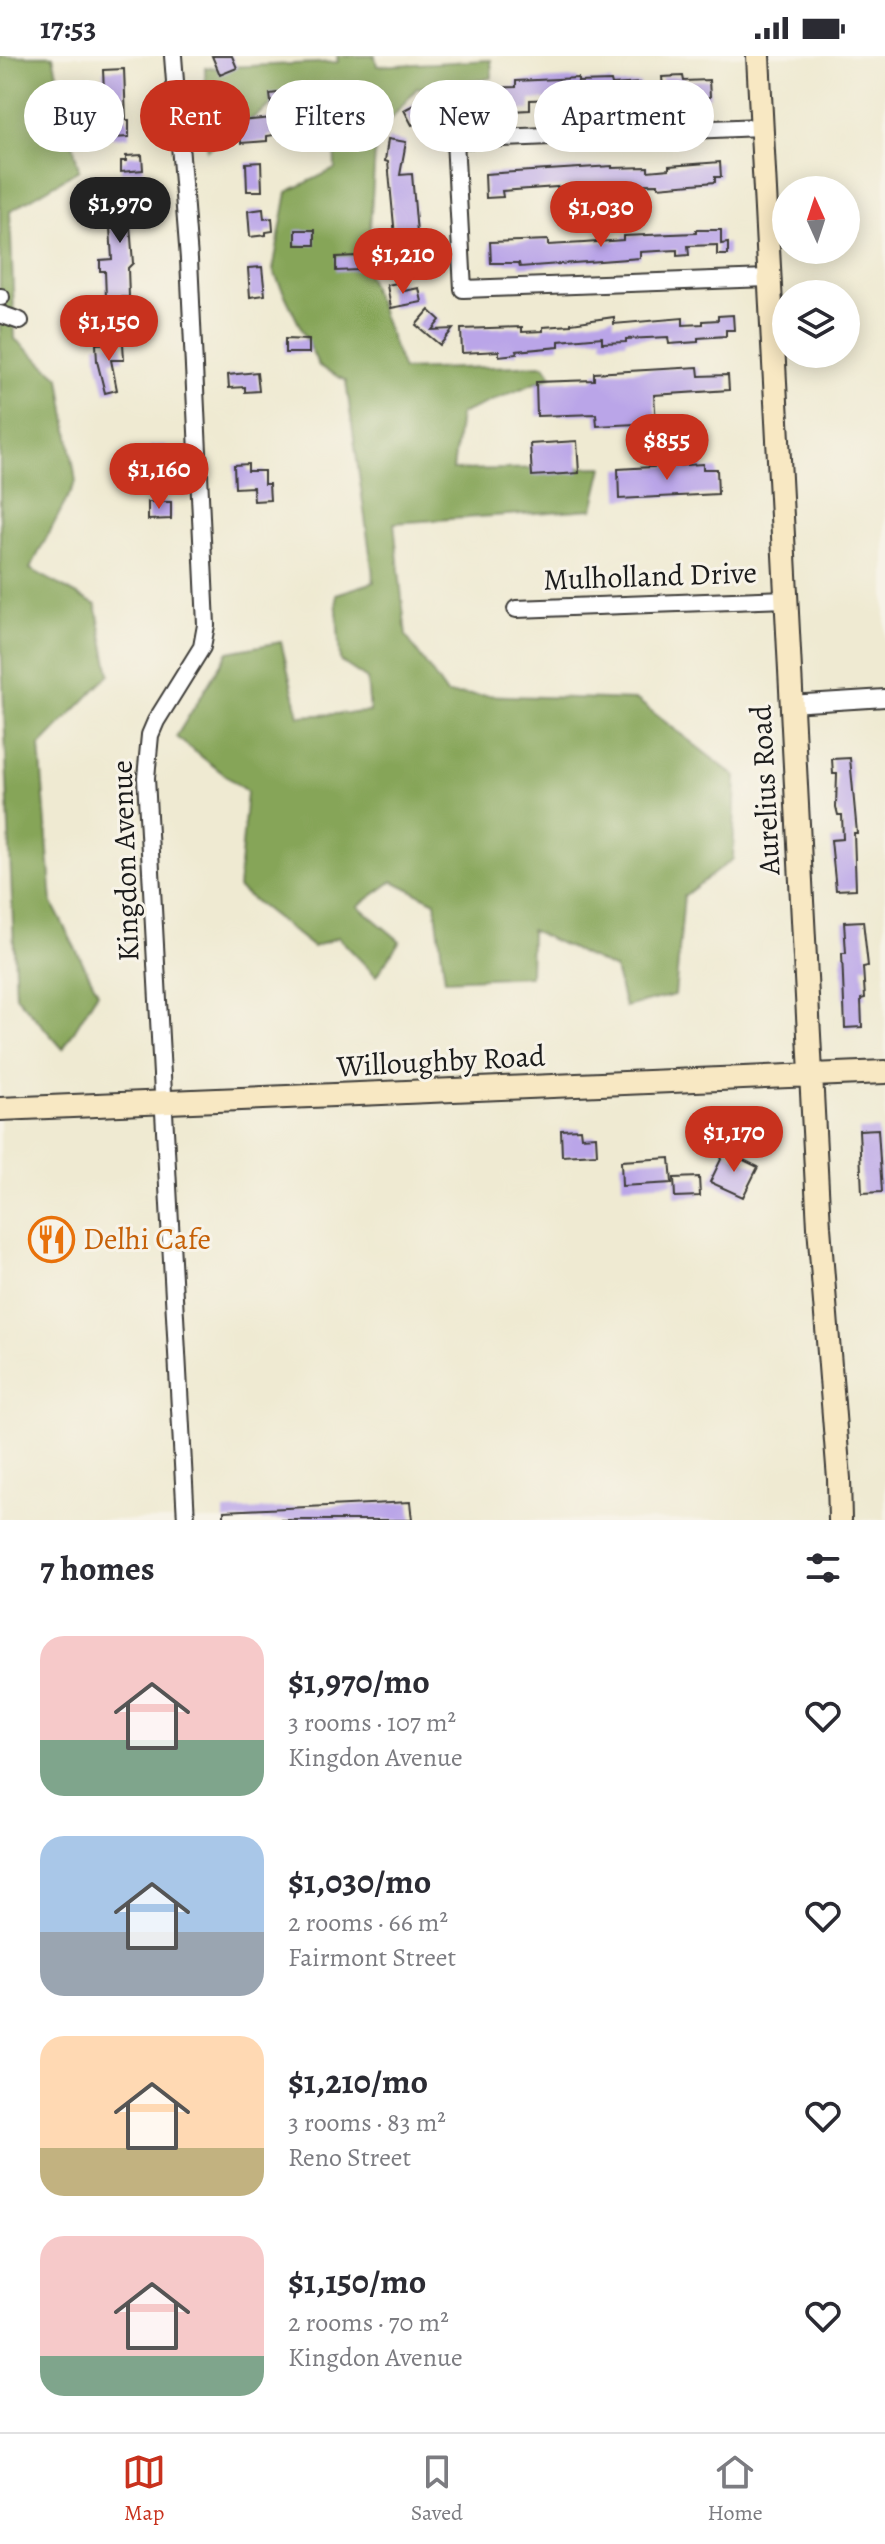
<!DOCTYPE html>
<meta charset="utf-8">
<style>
body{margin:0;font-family:Alegreya,serif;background:#f2f2f3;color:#2b2b33;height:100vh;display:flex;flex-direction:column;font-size:30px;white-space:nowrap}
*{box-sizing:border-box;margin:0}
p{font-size:26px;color:#7c7c81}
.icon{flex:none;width:44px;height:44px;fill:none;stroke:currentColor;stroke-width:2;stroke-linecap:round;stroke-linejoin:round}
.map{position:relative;height:1464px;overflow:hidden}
.drawer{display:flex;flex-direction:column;background:#fff;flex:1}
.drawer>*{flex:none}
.hud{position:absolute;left:24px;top:24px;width:838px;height:72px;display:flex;gap:16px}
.needle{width:52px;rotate:357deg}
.controls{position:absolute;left:772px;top:120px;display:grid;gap:16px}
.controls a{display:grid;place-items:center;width:88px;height:88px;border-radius:50%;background:#fff;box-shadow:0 4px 20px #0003;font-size:40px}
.price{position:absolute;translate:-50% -68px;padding:0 18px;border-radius:28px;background:#c8321e;color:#fff;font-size:26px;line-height:52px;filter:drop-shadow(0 2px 4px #0008)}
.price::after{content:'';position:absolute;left:50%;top:48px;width:24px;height:18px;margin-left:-12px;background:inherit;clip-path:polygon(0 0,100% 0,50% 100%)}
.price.on{background:#222;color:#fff}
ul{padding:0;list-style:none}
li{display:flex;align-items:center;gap:24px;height:200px;padding:0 40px}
li span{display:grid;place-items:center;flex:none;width:224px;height:160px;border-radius:24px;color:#555}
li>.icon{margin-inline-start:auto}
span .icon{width:96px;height:96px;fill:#fffc;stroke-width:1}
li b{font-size:34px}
h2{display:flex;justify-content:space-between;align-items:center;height:96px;padding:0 40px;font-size:34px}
.chip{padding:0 28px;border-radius:36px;background:#fff;box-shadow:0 4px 20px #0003;font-size:28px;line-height:72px}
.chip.on{background:#c8321e;color:#fff}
.status{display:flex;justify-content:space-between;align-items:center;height:56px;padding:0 40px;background:#fff;direction:ltr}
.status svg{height:22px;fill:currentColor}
.tabs{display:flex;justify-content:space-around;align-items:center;height:112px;border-top:2px solid #e1e1e2;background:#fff;font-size:22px;color:#7c7c81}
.tabs a{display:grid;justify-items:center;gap:4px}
.tabs .on{color:#c8321e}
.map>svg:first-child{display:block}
</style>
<div class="status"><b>17:53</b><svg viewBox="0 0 49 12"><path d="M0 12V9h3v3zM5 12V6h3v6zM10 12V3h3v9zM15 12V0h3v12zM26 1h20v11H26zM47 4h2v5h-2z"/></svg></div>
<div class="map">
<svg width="885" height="1464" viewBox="0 0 885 1464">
<rect width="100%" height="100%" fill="#f7f3e8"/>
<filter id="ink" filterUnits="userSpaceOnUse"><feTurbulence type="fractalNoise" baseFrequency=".0125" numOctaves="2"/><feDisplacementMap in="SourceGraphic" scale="16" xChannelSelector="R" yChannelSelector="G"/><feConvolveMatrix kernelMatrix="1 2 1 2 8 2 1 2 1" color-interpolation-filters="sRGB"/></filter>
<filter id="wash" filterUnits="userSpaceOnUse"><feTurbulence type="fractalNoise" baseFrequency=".006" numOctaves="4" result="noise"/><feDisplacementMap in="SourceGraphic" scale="32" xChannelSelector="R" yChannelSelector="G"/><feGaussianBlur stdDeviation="1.8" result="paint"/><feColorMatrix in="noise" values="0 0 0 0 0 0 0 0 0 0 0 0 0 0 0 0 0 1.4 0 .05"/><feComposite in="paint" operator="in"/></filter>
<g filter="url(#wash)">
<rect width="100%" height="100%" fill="#efead2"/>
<path fill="#86a558" stroke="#51603a" stroke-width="2" d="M0 0H53L79 114 10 155 15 283 60 322 76 426 30 513 96 549 110 618 40 690 52 847 98 936 63 993 16 940 0 557Z
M337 0H375L377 10 491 4 492 22 417 32 376 81 367 218 403 314 544 309 552 320 460 358 453 414 603 411 593 453 394 467 406 580 447 638 637 644 736 721 733 803 684 840 675 939 625 951 615 913 531 874 530 920 445 924 435 846 393 825 358 850 400 885 376 920 338 881 313 891 238 832 247 736 176 681 228 596 281 586 299 660 370 656 367 623 340 605 336 538 374 526 346 325 319 310 273 214 287 136 335 113 334 79 277 45 207 94 205 12 338 6Z"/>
<g id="blocks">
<path fill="#baa5e8" d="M212 0H232L237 12 220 19Z
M124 13 126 64H129V81L112 82 111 56H105L103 14Z
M683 20 684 25 709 24 710 41 691 42V36L670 37V47L656 48V43L580 51V54L567 55V50H555V43L530 44V54L452 58 451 42 484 40 483 32 516 31V25L578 22V26L611 25 612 29 640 27 641 34 663 32 662 21Z
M284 36 286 54 272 55 270 38Z
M431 40 440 58 412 69 404 54Z
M273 62 274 79 267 80V85L241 87 239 65Z
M388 83 406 86 400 119 412 118 419 201H416V211L398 212 388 106 385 105Z
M142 99 143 114 121 116V105H126V100Z
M261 106 262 135H247L246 107Z
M720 106 721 121H715V126L658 131V128L584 129 502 135 503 141 486 142 485 118 612 110V112L648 111V115L669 113V110Z
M127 127 130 155 139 154 140 168 130 169 133 207 128 212 129 241 106 242 105 215H100V204L112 203 109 156H115L113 128Z
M263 153 264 163 272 162 273 175 266 176V179L250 181 248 155Z
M296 174H315V189H296Z
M696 174H721V188L728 187V199H717V189L688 190 689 199 677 200V194L640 196V202L520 211 519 207H491L490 186 548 184V189L584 187 623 184V180L696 177Z
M356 200 357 214 336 215V201Z
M262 211 265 239 250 241 248 212Z
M402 226 404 235 419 232 422 246 391 252 387 229Z
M429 254 440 264 432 274 453 273 440 289 416 269Z
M733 259 734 274H726V280L698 282V286L669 288 668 281 626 283V286L602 287V281L559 285V291L516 295 517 298 499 300V295L462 297 461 273 522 271V276L543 275V271L571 269V267L614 261V268L683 262V269L703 268V265L718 264V260Z
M285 283 309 284V297H285Z
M123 287 124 304H111L117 334 105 337 97 305 96 288Z
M698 311 699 320 728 319 729 334 654 339 656 367 597 370 596 358 537 360 536 326 594 324V317Z
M257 316 259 335 245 336V331L229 332 228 319Z
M577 385 579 417 532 420 530 388Z
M166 389 167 409H151L150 390Z
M248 408V415H264V428H269L270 444 254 445 253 431 235 432 234 409Z
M703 408V413H717L718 438 619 443 618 413Z
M148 446H171V463L148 464Z
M850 702 857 777H854L856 833 836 834 831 784 843 783 842 759H838L836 751 837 718H833L832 703Z
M863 865 868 910 863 911 865 942 861 943 862 971 845 972 842 897H846L844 866Z
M580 1073 581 1081 596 1080 597 1098 562 1100 561 1074Z
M878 1073 882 1136 862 1137 859 1074Z
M725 1095 758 1111 743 1141 710 1126Z
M670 1102 672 1127 622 1130 621 1105Z
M699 1121 700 1140 675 1141 674 1122Z
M410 1446 412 1464H224V1455Z"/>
</g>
</g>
<g filter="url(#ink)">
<use href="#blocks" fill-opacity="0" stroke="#3c3b37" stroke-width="2"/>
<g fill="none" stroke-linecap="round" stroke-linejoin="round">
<defs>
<path id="street" d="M173 0 189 203 206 569 202 591 156 665 150 679 146 722 186 1464
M760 71 455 84 463 233 768 222
M0 241H1
M0 258 20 265
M516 553 786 543
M790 648 885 642"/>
<path id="secondary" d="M758 0 819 1171 839 1423 840 1464
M0 1053 885 1016"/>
</defs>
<use href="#street" stroke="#3c3b37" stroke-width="20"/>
<use href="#secondary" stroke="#3c3b37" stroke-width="26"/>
<use href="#street" stroke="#fff" stroke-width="16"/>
<use href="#secondary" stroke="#f8e8c3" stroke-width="22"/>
</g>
</g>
<defs>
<symbol id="restaurant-ring" viewBox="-11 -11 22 22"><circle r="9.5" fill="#f7f3e8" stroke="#e8710a" stroke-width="1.5"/><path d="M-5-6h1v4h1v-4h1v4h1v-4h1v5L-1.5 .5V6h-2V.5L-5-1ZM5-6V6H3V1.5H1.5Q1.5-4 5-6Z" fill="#e8710a"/></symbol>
</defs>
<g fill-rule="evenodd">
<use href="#restaurant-ring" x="26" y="1158" width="51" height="51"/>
</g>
<g text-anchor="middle" stroke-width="6" stroke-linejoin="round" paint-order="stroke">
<g font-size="30" fill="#1c1c1c" stroke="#f7f3e8">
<text transform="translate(650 520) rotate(-2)" y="10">Mulholland Drive</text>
<text transform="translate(765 734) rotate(-93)" y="10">Aurelius Road</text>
<text transform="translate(125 805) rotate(-92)" y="10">Kingdon Avenue</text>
<text transform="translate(441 1005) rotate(-3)" y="10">Willoughby Road</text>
</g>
<g font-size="30" fill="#c56008" stroke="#f7f3e8" text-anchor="start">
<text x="83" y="1193">Delhi Cafe</text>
</g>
</g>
</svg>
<div class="controls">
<a><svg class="needle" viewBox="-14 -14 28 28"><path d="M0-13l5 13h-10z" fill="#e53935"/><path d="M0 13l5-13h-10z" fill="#7c7c81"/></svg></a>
<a><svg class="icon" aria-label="layers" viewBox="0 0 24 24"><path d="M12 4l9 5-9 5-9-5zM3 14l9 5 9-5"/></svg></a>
</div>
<b class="price on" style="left:120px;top:189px">$1,970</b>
<b class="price" style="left:601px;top:193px">$1,030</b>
<b class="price" style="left:403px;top:240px">$1,210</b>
<b class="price" style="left:109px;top:307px">$1,150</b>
<b class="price" style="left:667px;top:426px">$855</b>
<b class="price" style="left:159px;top:455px">$1,160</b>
<b class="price" style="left:734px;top:1118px">$1,170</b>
<div class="hud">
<a class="chip">Buy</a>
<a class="chip on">Rent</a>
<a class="chip">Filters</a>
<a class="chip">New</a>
<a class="chip">Apartment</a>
</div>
</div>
<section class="drawer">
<h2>7 homes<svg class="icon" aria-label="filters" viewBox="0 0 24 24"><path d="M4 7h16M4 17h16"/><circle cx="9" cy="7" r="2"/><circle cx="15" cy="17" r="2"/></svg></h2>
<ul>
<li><span style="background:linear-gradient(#f6c9c9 65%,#7fa58c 0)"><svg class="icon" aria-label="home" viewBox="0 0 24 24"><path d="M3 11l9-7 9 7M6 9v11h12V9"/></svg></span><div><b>$1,970/mo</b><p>3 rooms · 107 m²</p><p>Kingdon Avenue</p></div><svg class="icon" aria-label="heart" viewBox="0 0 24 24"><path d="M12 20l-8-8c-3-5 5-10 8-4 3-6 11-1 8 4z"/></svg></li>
<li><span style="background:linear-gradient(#a9c7e8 60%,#9aa5b1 0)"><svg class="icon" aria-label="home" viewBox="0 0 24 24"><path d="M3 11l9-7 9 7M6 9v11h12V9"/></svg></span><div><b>$1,030/mo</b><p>2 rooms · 66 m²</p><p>Fairmont Street</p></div><svg class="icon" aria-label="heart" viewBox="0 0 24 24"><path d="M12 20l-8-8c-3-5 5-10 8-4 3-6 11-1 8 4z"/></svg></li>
<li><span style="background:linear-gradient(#ffd9b3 70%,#c2b280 0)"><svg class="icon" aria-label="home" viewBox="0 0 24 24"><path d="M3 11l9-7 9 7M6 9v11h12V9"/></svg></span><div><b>$1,210/mo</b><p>3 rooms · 83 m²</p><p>Reno Street</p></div><svg class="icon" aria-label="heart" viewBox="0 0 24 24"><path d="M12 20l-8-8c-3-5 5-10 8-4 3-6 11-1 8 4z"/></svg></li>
<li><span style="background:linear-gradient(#f6c9c9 75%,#7fa58c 0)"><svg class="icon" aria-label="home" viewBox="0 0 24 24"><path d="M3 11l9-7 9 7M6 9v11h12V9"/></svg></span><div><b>$1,150/mo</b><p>2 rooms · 70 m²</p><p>Kingdon Avenue</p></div><svg class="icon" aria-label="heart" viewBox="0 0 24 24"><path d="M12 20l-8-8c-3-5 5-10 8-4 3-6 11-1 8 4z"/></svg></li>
</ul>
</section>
<nav class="tabs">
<a class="on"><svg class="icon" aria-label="map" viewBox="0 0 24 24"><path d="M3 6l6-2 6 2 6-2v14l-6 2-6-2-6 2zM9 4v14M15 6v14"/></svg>Map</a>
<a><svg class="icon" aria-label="saved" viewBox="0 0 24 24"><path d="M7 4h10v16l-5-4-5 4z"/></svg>Saved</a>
<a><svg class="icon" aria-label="home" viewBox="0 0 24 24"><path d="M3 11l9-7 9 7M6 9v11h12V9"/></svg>Home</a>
</nav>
